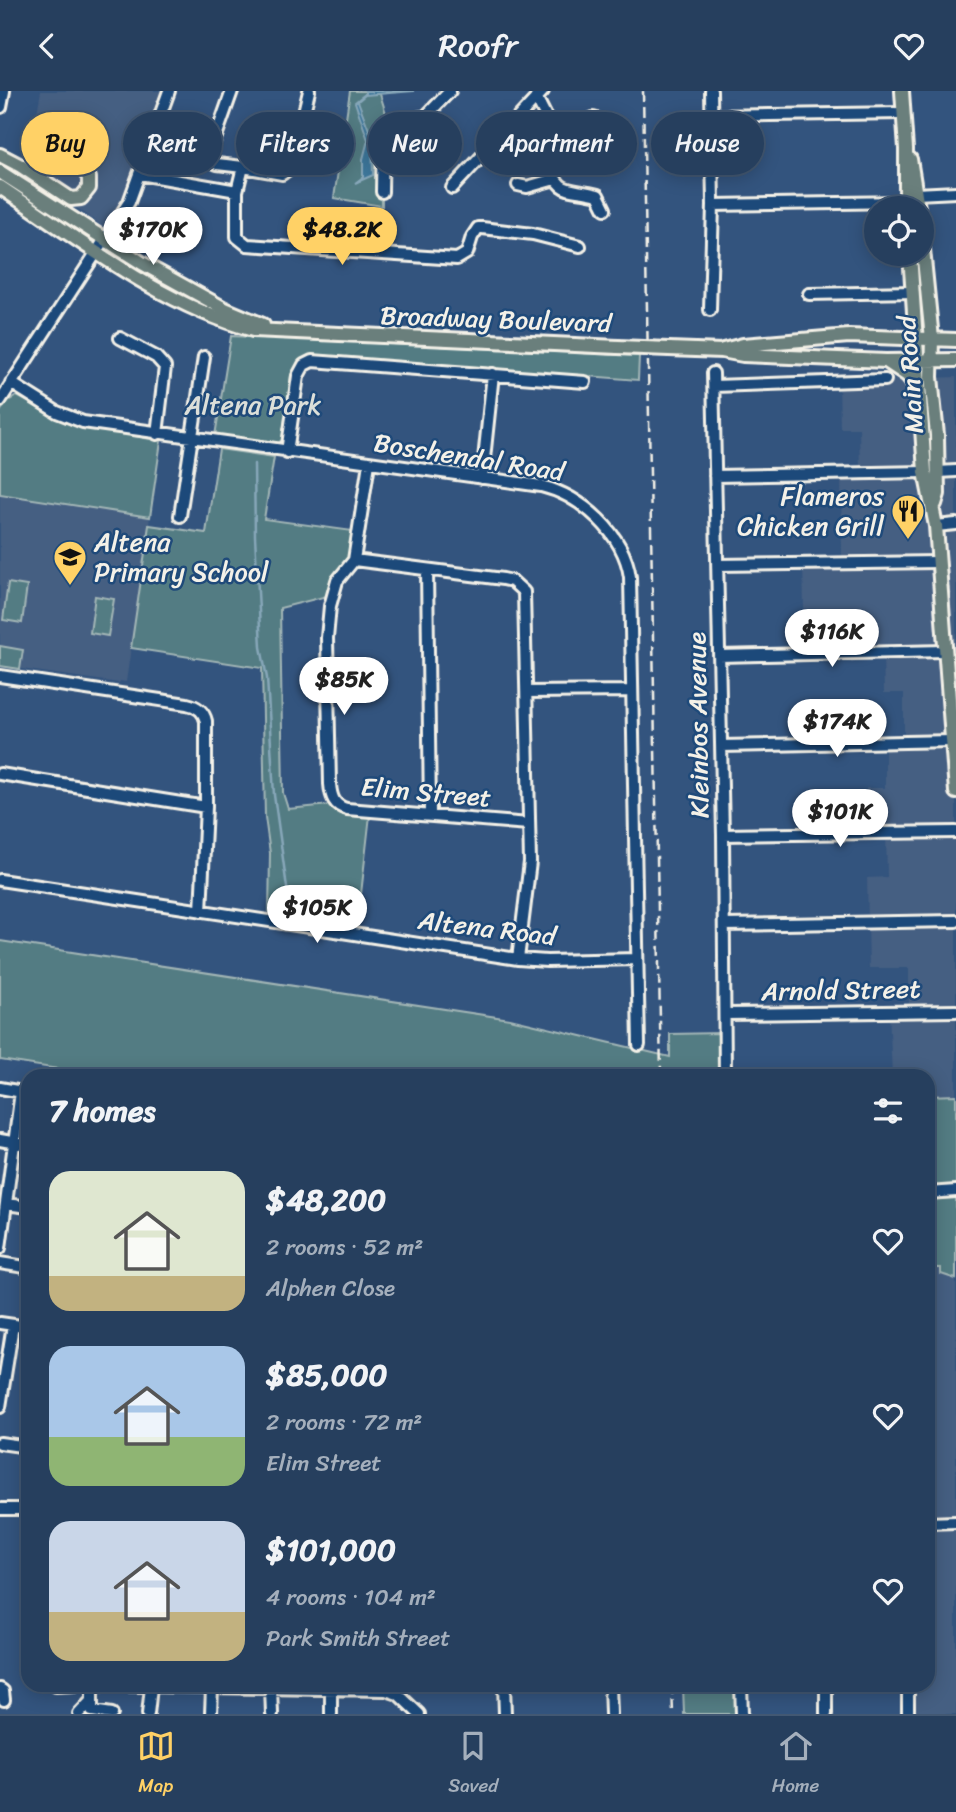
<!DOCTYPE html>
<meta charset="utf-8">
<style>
body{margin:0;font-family:Sriracha,sans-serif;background:#2e4664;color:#f1f3f6;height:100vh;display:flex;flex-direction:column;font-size:26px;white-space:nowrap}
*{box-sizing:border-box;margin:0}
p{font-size:23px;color:#a4afbc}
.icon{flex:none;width:38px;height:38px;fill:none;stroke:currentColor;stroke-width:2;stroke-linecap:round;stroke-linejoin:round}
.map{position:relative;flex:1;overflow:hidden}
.side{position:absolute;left:21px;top:978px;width:914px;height:623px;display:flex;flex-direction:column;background:#263f5e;border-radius:21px;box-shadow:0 4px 18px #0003,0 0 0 2px #425873}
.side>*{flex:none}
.hud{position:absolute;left:21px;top:21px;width:915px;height:63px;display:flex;gap:14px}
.buttons{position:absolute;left:864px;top:105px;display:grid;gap:14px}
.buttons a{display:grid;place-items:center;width:70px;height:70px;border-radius:50%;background:#263f5e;box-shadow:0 4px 18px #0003,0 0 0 2px #425873;font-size:35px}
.price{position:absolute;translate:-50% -60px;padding:0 16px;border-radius:24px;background:#fff;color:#222;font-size:23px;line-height:46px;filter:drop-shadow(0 2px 4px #0008)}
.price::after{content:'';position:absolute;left:50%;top:42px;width:21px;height:16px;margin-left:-10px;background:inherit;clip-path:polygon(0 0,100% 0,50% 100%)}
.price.on{background:#ffd166;color:#111}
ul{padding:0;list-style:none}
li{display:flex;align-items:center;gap:21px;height:175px;padding:0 28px}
li span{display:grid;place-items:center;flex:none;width:196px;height:140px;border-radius:21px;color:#555}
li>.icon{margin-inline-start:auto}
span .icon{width:84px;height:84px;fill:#fffc;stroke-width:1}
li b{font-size:30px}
h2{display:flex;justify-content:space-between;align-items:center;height:84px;padding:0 28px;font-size:30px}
.pill{padding:0 24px;border-radius:32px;background:#263f5e;box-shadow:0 4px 18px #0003,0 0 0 2px #425873;font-size:24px;line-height:63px}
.pill.on{background:#ffd166;color:#111}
header{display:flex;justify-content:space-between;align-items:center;height:91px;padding:0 28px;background:#263f5e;font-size:32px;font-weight:600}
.dock{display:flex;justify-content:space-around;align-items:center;height:98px;border-top:2px solid #425873;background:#263f5e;font-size:19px;color:#a4afbc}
.dock a{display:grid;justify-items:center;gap:4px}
.dock .on{color:#ffd166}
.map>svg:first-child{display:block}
</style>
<header><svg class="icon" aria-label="back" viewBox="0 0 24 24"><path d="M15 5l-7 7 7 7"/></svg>Roofr<svg class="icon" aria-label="heart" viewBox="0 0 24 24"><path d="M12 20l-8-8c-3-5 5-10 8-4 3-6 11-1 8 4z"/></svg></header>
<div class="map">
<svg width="956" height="1623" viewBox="0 0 956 1623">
<rect width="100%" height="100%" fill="#33547e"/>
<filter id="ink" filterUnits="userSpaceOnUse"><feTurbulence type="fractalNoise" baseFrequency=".0143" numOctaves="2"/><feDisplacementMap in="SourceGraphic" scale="14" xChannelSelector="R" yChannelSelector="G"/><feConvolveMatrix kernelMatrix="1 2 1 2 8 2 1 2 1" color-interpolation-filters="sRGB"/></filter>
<g filter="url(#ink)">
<path fill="#455e82" d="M41 0H168L139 83 108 139 26 81Z
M956 286V1004L928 1005V985H892L889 920H909V877H869L867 787 887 786 886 742H866V697H885V651L904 650V602H884L883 562 845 563V518H804L803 473 842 472 841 381 860 380 859 337H840L839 292 910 288 918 299 933 415 930 287Z
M0 403 150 426 126 591 120 590 119 592 0 575Z
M928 1177H941V1183L956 1188V1623H908V1594H928Z"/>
<path fill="#527b83" stroke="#a3b6b6" stroke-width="2" d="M350 0H379L388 29 381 42 382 115 334 107Z
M231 245 639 265 638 289 317 264 298 270 291 284 282 349 275 354 215 345Z
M17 305 70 333 161 350 150 426 0 403V321L8 310Z
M219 358 274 366 264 428 353 440 349 467 332 490 327 505 280 517 283 702 288 718 330 714 340 721 370 724 357 838 269 824 270 762 265 726 262 577 131 557 149 434 206 442Z
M8 492 27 495 22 532 3 529Z
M95 505 114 508 108 545 90 542Z
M0 555 23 559 20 578 0 575Z
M0 850 510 928 670 966V943L721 942V968L718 974V985H104L0 969Z
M956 1004V1188L941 1183V1177H928V1005Z
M683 1594H736L737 1623H684Z"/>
<path fill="#3e769a" stroke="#87a7b9" stroke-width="2" d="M365 0H414L365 4 358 10 372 47 373 84 355 92 363 86V68L368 49 355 11 365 3Z"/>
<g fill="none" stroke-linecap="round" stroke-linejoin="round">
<path stroke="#87a7b9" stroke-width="2.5" d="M254 373 255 445 261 556 267 587 274 704 288 804"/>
<defs>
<path id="minor" d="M232 0 208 68 217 73 243 76
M536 6 560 53 558 60 551 65 549 70C558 106 569 96 598 104L605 118
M1 16 4 0
M711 25 903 22
M555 43 593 27 600 29 605 38 604 45C592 59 575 58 558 60
M140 83 237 100V146L247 154 457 168 467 162 472 146 478 137H482L533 143 580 155
M518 94 527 96 555 88
M452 97 543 0
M237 100 243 76 282 83 291 76 309 0
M382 101 383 38 388 33 426 25 450 0
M916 103 956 101
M713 114 905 111
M809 203 913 201
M710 219 713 114 711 0
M120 247 156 266 165 276 157 343
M713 282 723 744 725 985
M11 292 57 321 83 331 541 395C582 405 624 443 630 486L639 954
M714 295 885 289
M0 310 129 111 169 0
M287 361 298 285 304 274 312 270 585 291
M369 372 354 469 337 490 330 515 327 547 330 693C331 706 334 715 347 718L529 733
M938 381 956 380
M715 385 925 381
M482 387 493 283
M180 425 204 266
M936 435 956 433
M354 469 503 488 512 490 524 501 530 771 518 868
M718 474 938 471
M427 479 430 723
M719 565 945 560
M0 585 187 613C197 615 204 621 206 630V716L201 820
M527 601 632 600
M721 655 952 650
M0 683 206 716
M723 744 956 741
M0 789 518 868 547 870 637 868
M724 834 956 830
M726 923 956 920
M0 997 28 1002
M0 1049 28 1054
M928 1102 956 1100
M6 1113 28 1116
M0 1157 21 1001
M0 1172 25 1176
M0 1232 28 1236
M0 1316 13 1234
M0 1352 21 1355
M0 1418H28
M928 1432 956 1431
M90 1594 386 1599 398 1603 419 1623
M504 1594 505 1623
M610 1594 611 1623
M741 1594 742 1623
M826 1594V1623
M908 1594V1623
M56 1595 75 1594
M92 1596V1620L112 1623
M271 1597 272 1623
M0 1598 3 1600 4 1609
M331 1598V1623
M79 1623 92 1609
M148 1623 151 1596
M211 1623 212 1597"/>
<path id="major" d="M902 0 906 58V117
M0 64 21 75 71 108 81 107 89 97V87L79 70
M910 68 918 117
M0 81 142 172 225 218 263 234
M0 96C80 149 159 213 253 239L618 256
M922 148 932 248 931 286 937 344 938 403 935 413
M910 163 925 381 936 435 956 701
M669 258 722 260 743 264 886 270 956 269
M723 259 743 254 849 245 956 249
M886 270 907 284 919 299"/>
</defs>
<use href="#minor" stroke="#f4f1e8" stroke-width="16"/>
<use href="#major" stroke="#f4f1e8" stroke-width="18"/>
<use href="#minor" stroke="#1f4a7a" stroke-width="10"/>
<use href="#major" stroke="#6b7f7c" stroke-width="12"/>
<path stroke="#f4f1e8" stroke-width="2.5" stroke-dasharray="10 5" stroke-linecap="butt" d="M643 0 661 985
M672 1594 673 1623"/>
<defs>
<path id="major-bridge" d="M618 256 669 258"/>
</defs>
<use href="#major-bridge" stroke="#f4f1e8" stroke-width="18" stroke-linecap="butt"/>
<use href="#major-bridge" stroke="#6b7f7c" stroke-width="12"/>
</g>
</g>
<defs>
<symbol id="restaurant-pin" viewBox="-11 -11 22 30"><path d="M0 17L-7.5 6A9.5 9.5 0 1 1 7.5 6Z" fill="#ffd166" stroke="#1f4a7a"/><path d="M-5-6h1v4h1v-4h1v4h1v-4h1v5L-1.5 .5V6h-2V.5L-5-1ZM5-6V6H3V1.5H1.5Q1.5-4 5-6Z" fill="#111"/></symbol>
<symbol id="school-pin" viewBox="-11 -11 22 30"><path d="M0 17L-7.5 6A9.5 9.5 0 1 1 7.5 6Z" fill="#ffd166" stroke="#1f4a7a"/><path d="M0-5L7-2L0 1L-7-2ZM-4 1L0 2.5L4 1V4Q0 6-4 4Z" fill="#111"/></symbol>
</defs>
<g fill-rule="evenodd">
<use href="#restaurant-pin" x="889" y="401" width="38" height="52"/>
<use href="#school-pin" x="51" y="447" width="38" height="52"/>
</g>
<g text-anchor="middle" stroke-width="5" stroke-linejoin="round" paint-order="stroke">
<g font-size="26" fill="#f4f1e8" stroke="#1f4a7a">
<text transform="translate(496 228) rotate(2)" y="9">Broadway Boulevard</text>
<text transform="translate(910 284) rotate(-94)" y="9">Main Road</text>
<text transform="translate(469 366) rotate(9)" y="9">Boschendal Road</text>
<text transform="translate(698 634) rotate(-91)" y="9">Kleinbos Avenue</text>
<text transform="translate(426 701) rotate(5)" y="9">Elim Street</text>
<text transform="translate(487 837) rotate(7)" y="9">Altena Road</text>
<text transform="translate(841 899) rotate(-1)" y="9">Arnold Street</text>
</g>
<g font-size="26" fill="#dcdfd9" stroke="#1f4a7a">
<text x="253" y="323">Altena Park</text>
</g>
<g font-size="26" fill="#f4f1e8" stroke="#1f4a7a" text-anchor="end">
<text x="884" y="414">Flameros<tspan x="884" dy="30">Chicken Grill</tspan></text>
<text x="94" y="460" text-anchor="start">Altena<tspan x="94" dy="30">Primary School</tspan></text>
</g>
</g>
</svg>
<div class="buttons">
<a><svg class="icon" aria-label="locate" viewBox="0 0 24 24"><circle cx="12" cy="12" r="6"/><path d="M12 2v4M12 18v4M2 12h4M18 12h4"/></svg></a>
</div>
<b class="price" style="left:153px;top:176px">$170K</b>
<b class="price on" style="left:342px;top:176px">$48.2K</b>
<b class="price" style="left:832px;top:578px">$116K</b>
<b class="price" style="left:344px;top:626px">$85K</b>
<b class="price" style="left:837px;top:668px">$174K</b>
<b class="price" style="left:840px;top:758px">$101K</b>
<b class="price" style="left:317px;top:854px">$105K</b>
<div class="hud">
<a class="pill on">Buy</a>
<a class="pill">Rent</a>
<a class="pill">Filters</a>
<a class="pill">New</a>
<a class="pill">Apartment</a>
<a class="pill">House</a>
</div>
<section class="side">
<h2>7 homes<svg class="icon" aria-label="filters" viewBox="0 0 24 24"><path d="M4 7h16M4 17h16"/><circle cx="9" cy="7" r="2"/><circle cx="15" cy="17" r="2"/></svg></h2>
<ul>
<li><span style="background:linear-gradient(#dfe7d0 75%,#c2b280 0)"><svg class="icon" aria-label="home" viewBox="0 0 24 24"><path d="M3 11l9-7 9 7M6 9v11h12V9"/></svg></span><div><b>$48,200</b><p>2 rooms · 52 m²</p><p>Alphen Close</p></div><svg class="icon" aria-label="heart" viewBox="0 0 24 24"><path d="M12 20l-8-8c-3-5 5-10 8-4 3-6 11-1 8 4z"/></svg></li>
<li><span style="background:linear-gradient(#a9c7e8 65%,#8fb573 0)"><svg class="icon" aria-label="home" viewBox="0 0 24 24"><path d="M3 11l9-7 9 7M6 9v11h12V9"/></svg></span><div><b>$85,000</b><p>2 rooms · 72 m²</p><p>Elim Street</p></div><svg class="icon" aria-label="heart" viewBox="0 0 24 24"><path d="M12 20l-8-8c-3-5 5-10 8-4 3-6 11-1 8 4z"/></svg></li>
<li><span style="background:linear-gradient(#c9d6e8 65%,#c2b280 0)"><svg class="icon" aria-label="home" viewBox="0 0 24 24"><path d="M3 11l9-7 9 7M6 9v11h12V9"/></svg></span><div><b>$101,000</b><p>4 rooms · 104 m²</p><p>Park Smith Street</p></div><svg class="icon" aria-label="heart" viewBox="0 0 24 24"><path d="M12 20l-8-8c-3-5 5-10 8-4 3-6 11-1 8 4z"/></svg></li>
</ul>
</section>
</div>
<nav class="dock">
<a class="on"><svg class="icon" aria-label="map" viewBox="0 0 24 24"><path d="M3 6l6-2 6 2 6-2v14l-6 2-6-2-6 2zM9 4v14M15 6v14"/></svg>Map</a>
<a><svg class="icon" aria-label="saved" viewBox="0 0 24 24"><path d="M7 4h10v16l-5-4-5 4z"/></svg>Saved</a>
<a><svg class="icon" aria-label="home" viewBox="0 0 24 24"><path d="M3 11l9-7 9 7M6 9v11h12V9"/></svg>Home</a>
</nav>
